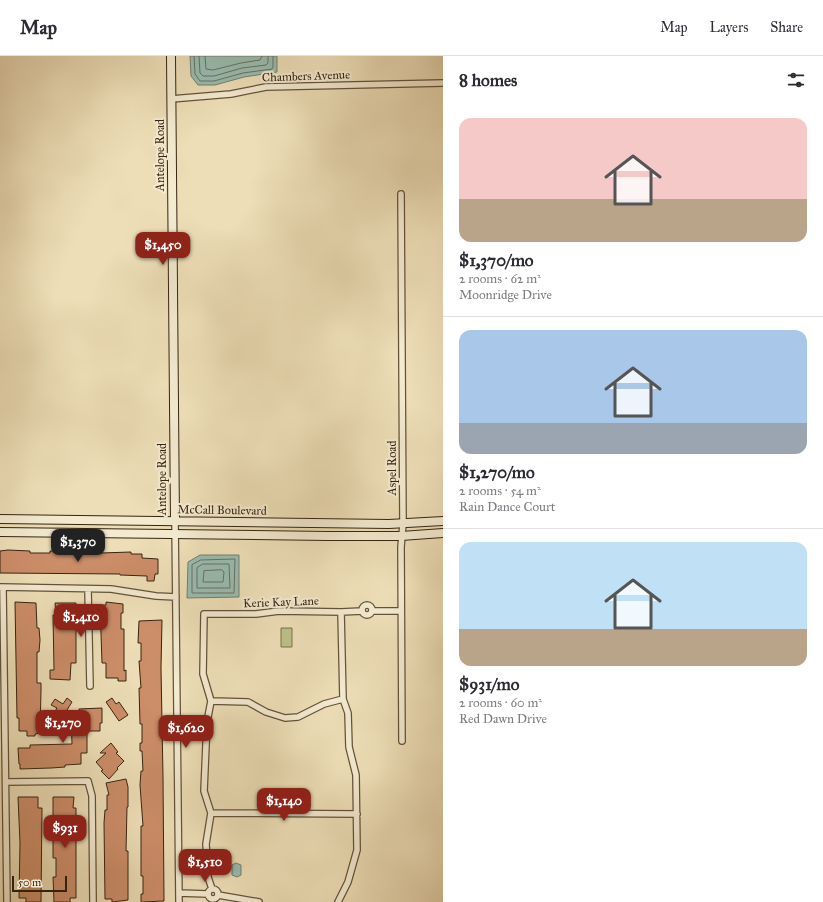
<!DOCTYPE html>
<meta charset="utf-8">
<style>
body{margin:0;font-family:"IM FELL Great Primer",serif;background:#f7f7f7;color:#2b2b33;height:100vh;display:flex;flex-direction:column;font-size:15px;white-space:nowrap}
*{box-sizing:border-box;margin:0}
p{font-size:13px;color:#7c7c81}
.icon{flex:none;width:22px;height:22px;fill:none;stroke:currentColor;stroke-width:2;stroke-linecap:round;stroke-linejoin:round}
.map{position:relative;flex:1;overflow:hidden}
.side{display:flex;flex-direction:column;background:#fff;width:380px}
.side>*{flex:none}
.scale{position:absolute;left:12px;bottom:10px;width:55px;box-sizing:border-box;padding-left:4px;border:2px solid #372410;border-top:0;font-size:11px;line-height:14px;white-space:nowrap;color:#372410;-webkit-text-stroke:3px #f3ead0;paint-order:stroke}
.price{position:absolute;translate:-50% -34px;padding:0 9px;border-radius:8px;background:#8f2418;color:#fff;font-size:13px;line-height:26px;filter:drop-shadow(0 1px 2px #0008)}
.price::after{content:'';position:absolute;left:50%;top:24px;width:12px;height:9px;margin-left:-6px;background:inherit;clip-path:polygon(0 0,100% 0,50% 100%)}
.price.active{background:#222;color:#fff}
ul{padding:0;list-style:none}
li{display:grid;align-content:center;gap:8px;height:212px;padding:0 16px}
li+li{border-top:1px solid #e1e1e2}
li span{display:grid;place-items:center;height:124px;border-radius:12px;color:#555}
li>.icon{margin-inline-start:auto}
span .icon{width:72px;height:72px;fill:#fffc;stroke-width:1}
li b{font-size:17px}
h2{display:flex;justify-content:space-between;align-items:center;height:48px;padding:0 16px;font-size:17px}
header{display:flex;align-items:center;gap:24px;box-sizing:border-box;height:56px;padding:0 20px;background:#fff;border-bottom:1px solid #e1e1e2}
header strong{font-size:19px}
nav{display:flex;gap:22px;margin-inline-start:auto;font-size:14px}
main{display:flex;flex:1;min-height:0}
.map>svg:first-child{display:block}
</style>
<header>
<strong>Map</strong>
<nav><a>Map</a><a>Layers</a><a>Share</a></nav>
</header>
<main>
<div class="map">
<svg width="443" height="846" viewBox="0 0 443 846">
<rect width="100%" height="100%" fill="#eddeb7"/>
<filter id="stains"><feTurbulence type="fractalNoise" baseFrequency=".005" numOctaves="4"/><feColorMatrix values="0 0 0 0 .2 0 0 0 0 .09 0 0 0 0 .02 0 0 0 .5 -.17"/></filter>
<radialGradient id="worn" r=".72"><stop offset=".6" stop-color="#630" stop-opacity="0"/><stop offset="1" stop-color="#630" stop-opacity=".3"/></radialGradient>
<path fill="#bdc08b" stroke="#7a724e" d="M281 572H292V591H281Z"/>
<path fill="#99bcb0" stroke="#727f70" d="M190 0H277V16L244 21 215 29H198L191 20Z
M200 499H239V541L187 542 188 506Z
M236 807 241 809V819L237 821 232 819V809Z"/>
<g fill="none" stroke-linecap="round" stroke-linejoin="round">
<path stroke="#687060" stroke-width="1" d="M194 0 195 18 200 25H214L243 17 272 13 273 11V0
M199 0 200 17 203 20H214L242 12 266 9 268 7V0
M205 0 206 13 213 14 241 7 260 4 262 0
M201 504 235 503 234 537H192V509Z
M203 508H229L230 532H197V512Z
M222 514 224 516 223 526H203L204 515Z"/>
</g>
<path fill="#cc8d69" stroke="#372410" d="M8 494 30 495V497H50V495H63L101 496V497L131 496V498H142V502L158 503V518H155L154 525H147V520L120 519V518L0 517V495Z
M15 546 36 547 37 572H39L40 584 39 596H37V627H41V634L40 677 35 678V680H27V675H19V662H17Z
M106 546 123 548V557H121V573H124V615L126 614V625H118V622H106V607H102L100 549H106Z
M55 547H76V607H71L70 624 50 623V614H54L53 559H56Z
M162 564 161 612 163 721 164 845 141 846V838H143V820H141V770H143L140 729 141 715H143L142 695H140V687H142V668H140L139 632H141L139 605H141V587H138L139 565Z
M67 642 72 646 60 665 52 660 57 652 51 649 55 643 63 648Z
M112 642 116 648 119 646 128 659 119 665 106 646Z
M102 652V667H100V675H87V697H81V708L65 709V711L51 712 20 713V708H19L18 692H30V689L72 688 71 660H79V653Z
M111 687 118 696 116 697 124 705 117 712 118 713 109 723 101 715 103 714 96 706 106 697H100Z
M126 723 128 731V751H127L126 795H128V844L112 846V843H105L104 767 105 754H107V739H109L106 727Z
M18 741H38V752H42L41 846H26V842H19L20 787Z
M53 741H74L73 752H76V842H70V846H54L53 821H56V802H53Z"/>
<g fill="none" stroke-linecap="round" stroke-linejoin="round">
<defs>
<path id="street" d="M171 43 231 38 266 31 443 27
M401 138 403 468 401 491 402 685
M175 465 179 846
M1 531 111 533 156 540 176 541
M3 532 7 846
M88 533 90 630
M362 554a5 5 0 1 1 10 0a5 5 0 1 1-10 0Z
M372 555H401
M341 556 362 555
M211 645 248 646 266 656 285 662 298 661 324 648 343 643
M6 726 88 725 92 740 93 846
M211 757 357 758
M212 833 208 821 206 788 211 757 204 735 207 666 211 645 203 618 204 558H256L279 555 341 556 343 643 348 657 349 691 356 719 357 794 348 826 338 846
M208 838a5 5 0 1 1 10 0a5 5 0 1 1-10 0Z
M179 837 208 838
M218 839 259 846"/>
<path id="secondary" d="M171 0 175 465
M0 463 389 468 443 465
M0 476 328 480H401L443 477"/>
</defs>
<use href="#street" stroke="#64523a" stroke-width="8"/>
<use href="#secondary" stroke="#372410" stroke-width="10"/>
<use href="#street" stroke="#f3ead0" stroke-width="5.5"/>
<use href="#secondary" stroke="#f3ead0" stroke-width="8"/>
</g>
<g text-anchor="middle" stroke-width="4" stroke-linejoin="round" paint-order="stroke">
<g font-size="12" fill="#372410" stroke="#f3ead0">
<text transform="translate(306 20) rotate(-2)" y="4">Chambers Avenue</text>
<text transform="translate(160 99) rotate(-90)" y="4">Antelope Road</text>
<text transform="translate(392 412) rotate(-90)" y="4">Aspel Road</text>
<text transform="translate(162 423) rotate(-90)" y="4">Antelope Road</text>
<text transform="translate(222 454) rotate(1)" y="4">McCall Boulevard</text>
<text transform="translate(281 546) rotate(-2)" y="4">Kerie Kay Lane</text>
</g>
</g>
<rect width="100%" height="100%" filter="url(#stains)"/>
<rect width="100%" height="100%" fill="url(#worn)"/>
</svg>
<div class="scale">50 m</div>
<b class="price" style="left:163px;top:210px">$1,450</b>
<b class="price active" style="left:78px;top:507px">$1,370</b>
<b class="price" style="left:81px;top:582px">$1,410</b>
<b class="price" style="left:63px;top:688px">$1,270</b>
<b class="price" style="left:186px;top:693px">$1,620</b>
<b class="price" style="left:284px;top:766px">$1,140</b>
<b class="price" style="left:65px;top:793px">$931</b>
<b class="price" style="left:205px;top:827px">$1,510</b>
</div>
<section class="side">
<h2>8 homes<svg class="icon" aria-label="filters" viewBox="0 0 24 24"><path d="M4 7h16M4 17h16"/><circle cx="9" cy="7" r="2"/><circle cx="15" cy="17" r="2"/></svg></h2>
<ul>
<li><span style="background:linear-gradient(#f6c9c9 65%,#b9a48a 0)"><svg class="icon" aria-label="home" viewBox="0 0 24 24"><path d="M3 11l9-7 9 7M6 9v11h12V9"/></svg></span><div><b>$1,370/mo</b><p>2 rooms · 62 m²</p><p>Moonridge Drive</p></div></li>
<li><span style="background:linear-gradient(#a9c7e8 75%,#9aa5b1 0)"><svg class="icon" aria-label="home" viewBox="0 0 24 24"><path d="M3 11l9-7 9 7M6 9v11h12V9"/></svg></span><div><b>$1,270/mo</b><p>2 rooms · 54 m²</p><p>Rain Dance Court</p></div></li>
<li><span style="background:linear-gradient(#bfe0f5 70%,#b9a48a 0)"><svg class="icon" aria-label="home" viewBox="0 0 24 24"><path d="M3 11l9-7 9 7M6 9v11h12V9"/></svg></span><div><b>$931/mo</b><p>2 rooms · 60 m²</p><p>Red Dawn Drive</p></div></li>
</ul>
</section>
</main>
